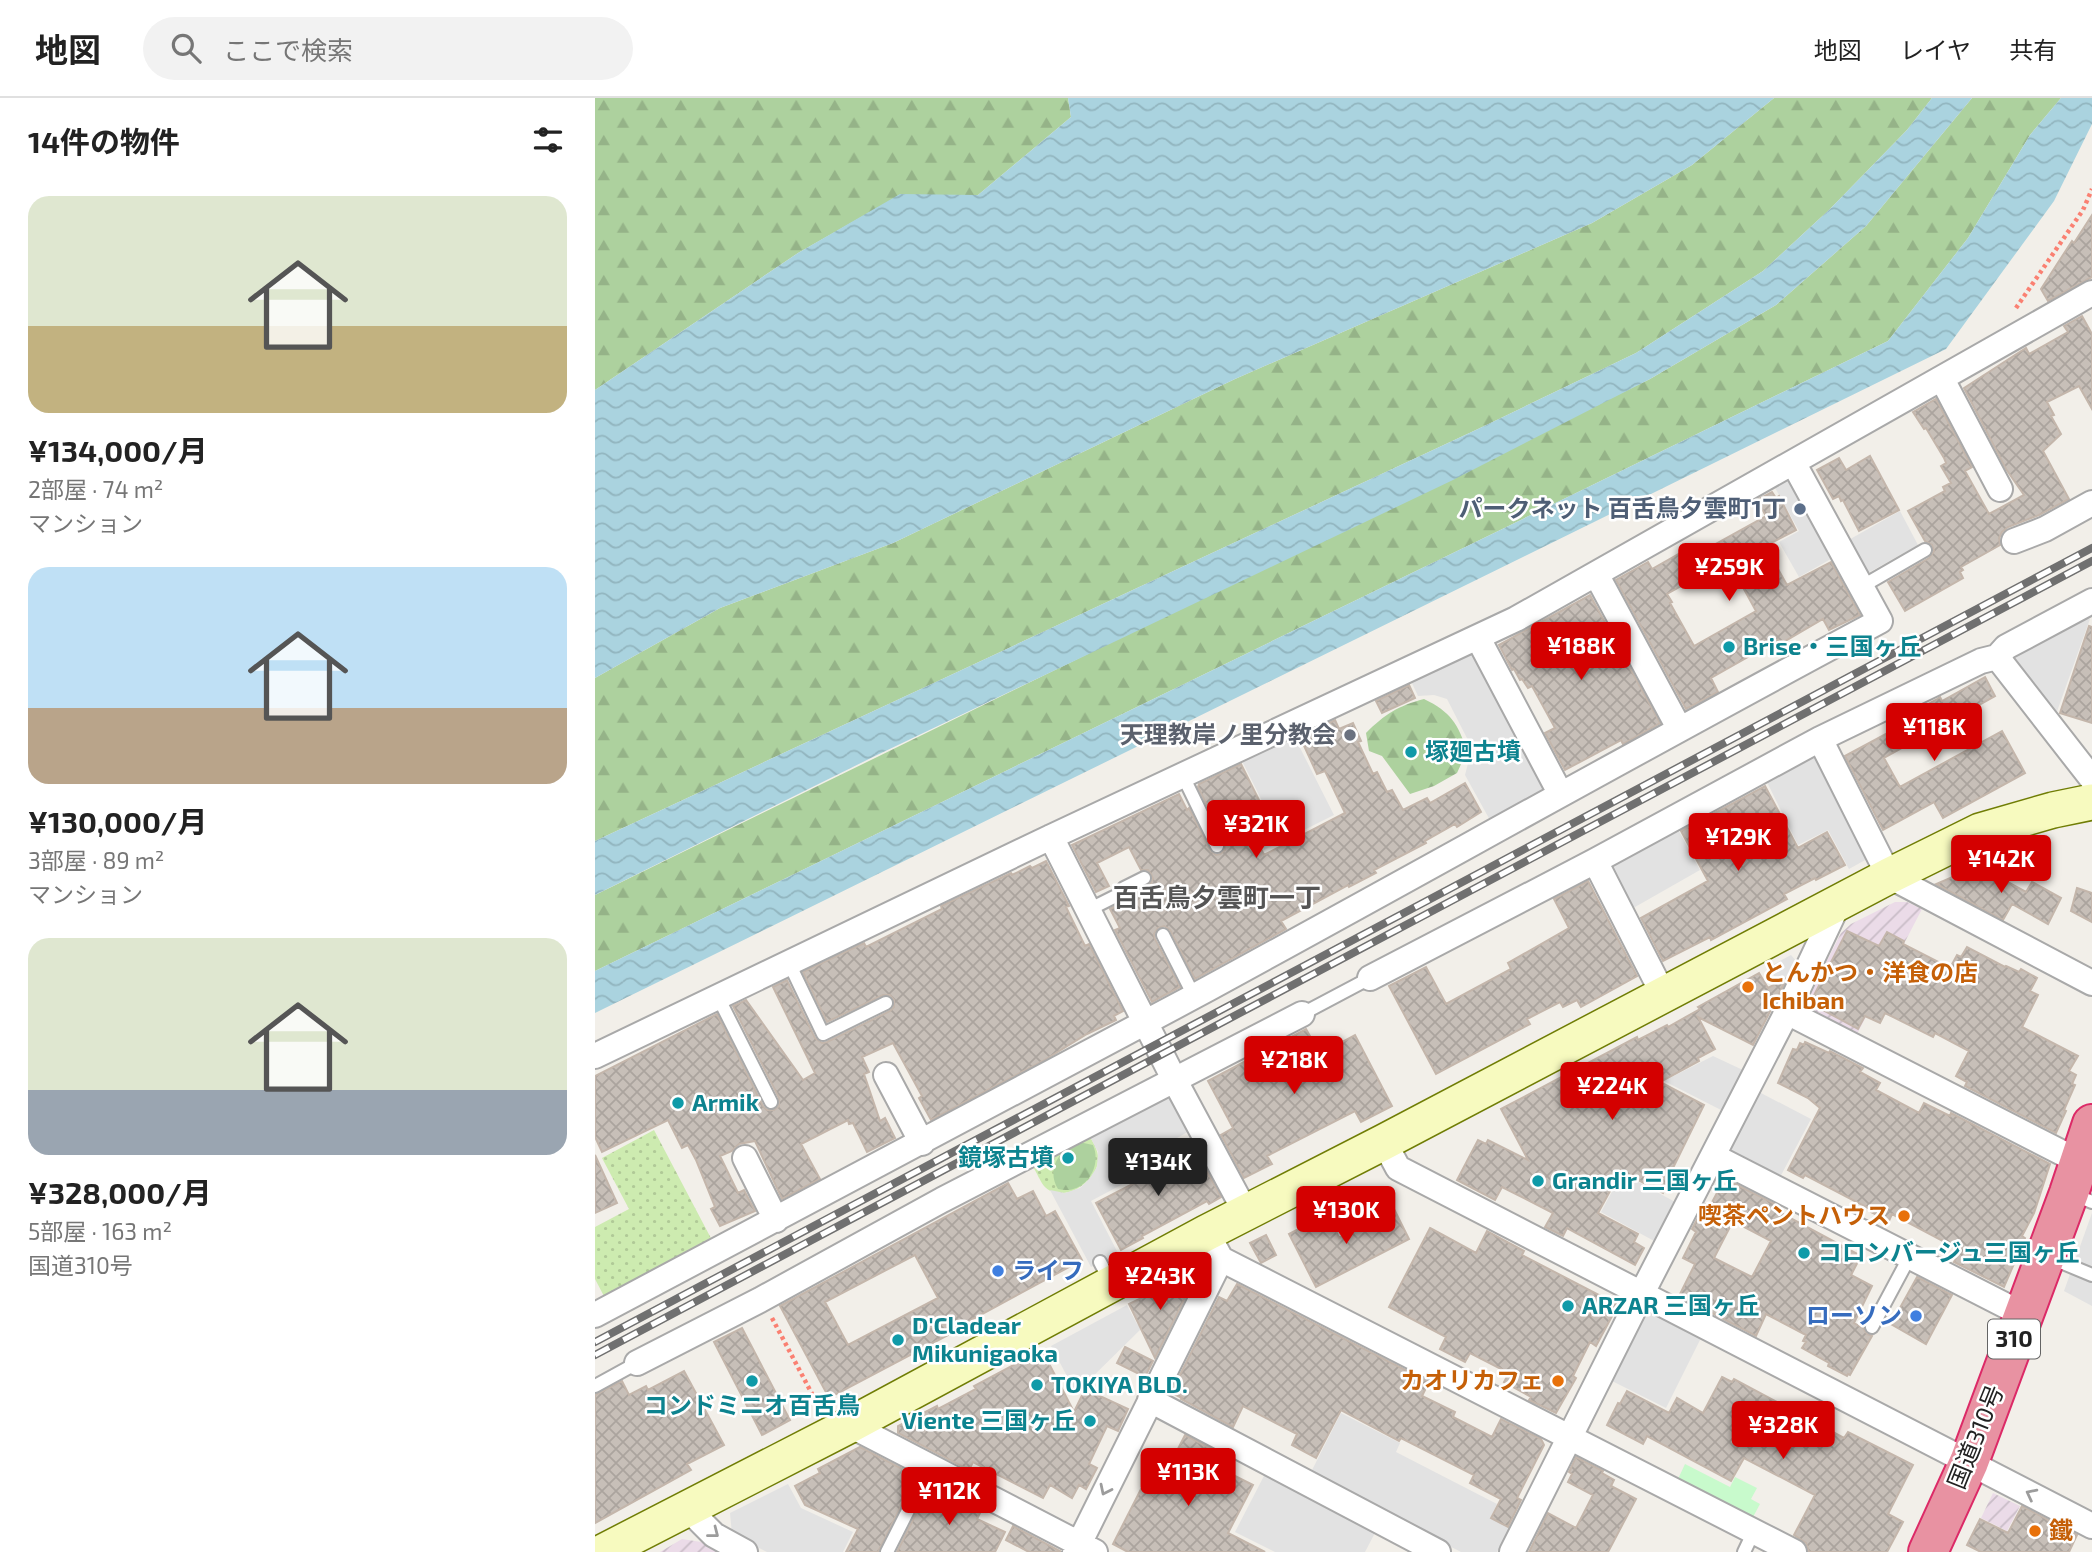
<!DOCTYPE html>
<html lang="ja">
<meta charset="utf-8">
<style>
body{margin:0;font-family:"Exo 2","Noto Sans JP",sans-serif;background:#f2f2f2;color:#222;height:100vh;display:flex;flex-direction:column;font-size:26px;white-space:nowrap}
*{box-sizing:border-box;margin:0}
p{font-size:23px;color:#767676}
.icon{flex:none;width:38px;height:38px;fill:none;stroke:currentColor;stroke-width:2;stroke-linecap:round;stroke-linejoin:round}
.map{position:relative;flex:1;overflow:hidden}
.sheet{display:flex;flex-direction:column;background:#fff;width:595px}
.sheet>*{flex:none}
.price{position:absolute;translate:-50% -60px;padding:0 16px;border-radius:7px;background:#d40000;color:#fff;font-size:23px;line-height:46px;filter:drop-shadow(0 2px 4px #0008)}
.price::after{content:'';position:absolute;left:50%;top:42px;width:21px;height:16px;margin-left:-10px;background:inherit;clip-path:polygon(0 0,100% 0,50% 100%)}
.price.current{background:#222;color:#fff}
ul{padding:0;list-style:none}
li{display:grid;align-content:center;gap:14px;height:371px;padding:0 28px}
li span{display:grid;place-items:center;height:217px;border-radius:21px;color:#555}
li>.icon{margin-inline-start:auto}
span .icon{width:126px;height:126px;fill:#fffc;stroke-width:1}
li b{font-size:30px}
h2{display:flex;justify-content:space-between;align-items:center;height:84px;padding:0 28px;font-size:30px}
header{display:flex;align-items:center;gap:42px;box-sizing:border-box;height:98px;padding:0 35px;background:#fff;border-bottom:2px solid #e0e0e0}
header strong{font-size:33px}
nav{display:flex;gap:38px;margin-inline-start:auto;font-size:24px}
.search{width:490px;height:63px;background:#f2f2f2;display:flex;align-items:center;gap:18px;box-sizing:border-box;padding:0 24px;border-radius:38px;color:#767676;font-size:26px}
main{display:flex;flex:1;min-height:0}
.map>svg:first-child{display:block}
</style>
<header>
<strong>地図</strong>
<div class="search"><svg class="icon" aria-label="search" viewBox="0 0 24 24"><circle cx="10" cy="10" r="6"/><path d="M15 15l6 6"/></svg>ここで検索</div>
<nav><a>地図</a><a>レイヤ</a><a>共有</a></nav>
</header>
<main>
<section class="sheet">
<h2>14件の物件<svg class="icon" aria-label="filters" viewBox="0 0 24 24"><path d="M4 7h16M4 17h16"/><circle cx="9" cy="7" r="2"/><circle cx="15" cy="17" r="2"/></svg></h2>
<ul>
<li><span style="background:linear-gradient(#dfe7d0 60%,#c2b280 0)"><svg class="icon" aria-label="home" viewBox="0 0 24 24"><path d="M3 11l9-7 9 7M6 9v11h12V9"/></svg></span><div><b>¥134,000/月</b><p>2部屋 · 74 m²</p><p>マンション</p></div></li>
<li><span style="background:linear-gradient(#bfe0f5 65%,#b9a48a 0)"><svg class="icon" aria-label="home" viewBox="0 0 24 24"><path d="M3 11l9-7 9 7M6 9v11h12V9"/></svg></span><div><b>¥130,000/月</b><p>3部屋 · 89 m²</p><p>マンション</p></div></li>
<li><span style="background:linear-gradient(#dfe7d0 70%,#9aa5b1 0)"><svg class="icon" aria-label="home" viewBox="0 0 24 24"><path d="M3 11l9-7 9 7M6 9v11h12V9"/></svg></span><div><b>¥328,000/月</b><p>5部屋 · 163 m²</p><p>国道310号</p></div></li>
</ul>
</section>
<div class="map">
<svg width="1497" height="1454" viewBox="0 0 1497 1454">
<defs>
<pattern id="industrial-furrows" width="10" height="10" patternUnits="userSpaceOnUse" patternTransform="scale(1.75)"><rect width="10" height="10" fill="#ebdbe8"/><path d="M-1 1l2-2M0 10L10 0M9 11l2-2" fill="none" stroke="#c9bcc7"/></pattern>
<pattern id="grass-dots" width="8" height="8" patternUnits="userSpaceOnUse" patternTransform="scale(1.75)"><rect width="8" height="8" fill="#cdebb0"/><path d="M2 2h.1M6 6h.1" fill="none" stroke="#b0c997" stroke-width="1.8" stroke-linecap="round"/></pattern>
<pattern id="forest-firs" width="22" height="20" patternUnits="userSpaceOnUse" patternTransform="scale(1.75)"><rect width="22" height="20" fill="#add19e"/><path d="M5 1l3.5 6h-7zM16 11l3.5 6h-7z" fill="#95b388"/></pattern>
<pattern id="water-waves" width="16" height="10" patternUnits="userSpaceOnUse" patternTransform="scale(1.75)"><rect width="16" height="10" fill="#aad3df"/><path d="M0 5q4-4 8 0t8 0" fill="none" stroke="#92b5bf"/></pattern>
<pattern id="building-cross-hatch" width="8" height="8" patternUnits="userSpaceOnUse" patternTransform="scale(1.75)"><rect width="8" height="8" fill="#c7bfb8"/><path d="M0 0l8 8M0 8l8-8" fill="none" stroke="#aba49e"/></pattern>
</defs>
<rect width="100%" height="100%" fill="#f2efe9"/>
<path fill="url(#industrial-furrows)" d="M1300 804H1312L1327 811 1261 938 1216 914 1210 906 1246 835 1256 826Z
M1398 1395 1425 1408 1412 1433 1386 1420Z
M87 1441 106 1444 124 1454H65Z"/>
<path fill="url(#grass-dots)" d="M59 1032 119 1146 11 1202 0 1181V1129L34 1111 7 1060Z
M494 1037C499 1046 506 1056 502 1068 497 1087 465 1106 449 1088 445 1083 442 1075 438 1069Z"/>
<path fill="url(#forest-firs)" d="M0 0H473L476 19 383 97H305L203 155 0 292Z
M1179 0H1337L1312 32 1235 111 1168 173 1041 255 883 331 0 743V580L125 510 298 445 640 281 997 125 1097 67Z
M1377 0H1466L1435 37 1373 140 1293 243 0 873V797L1055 281 1181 207 1271 128Z
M829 601C856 614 863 626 872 653L862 675 839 688 815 696 787 658 774 653 771 635C790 616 803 608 829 601Z
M484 1044 498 1047C508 1070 488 1098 463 1091 451 1072 464 1051 484 1044Z"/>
<path fill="#c8facc" d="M1090 1366 1135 1389 1140 1379 1162 1390 1156 1401 1165 1406 1158 1419 1083 1381Z"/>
<path fill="#e2e2e2" d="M1199 377 1243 457 1204 479 1184 444 1204 433 1179 388Z
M1305 413 1323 447 1273 475 1266 472 1250 444Z
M1486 519 1495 521 1460 619 1416 565 1418 555Z
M881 552 955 692 896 724 870 677 877 650 852 601 839 597 823 598 816 583Z
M699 638 739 717 669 752 650 712 667 703 647 663Z
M1219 651 1272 761 1254 771 1233 732 1203 747 1168 676Z
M1079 724 1105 772 1033 813 1010 765Z
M1196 857 1204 866 1191 891 1172 870Z
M1118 958 1150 973 1128 1013 1069 983Z
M1164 994 1216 1021 1184 1081 1138 1056 1135 1051Z
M568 998 579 1001 596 1032 561 1052 567 1065 496 1103 523 1155 496 1169 455 1092 470 1095 485 1090 495 1080 502 1069 503 1054 494 1037Z
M1027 1075 1082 1105 1061 1144 1006 1114Z
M1497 1115V1208L1469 1193Z
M532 1207 542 1226 547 1230 481 1295 456 1248Z
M1058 1211 1108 1236 1071 1310 1015 1282 1051 1213Z
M746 1315 805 1345 801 1354 902 1406 895 1420 915 1430 902 1454H866L715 1376Z
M671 1374 782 1431 770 1454H680L640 1434Z
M193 1386 206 1410 258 1434 248 1454H172L137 1436 135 1415Z"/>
<path fill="url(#water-waves)" d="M473 0H1179L1097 67 997 125 640 281 298 445 125 510 0 580V292L203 155 305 96 383 97 476 19Z
M1337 0H1377L1271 128 1181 207 1055 281 858 382 280 658 0 797V743L883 331 1041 255 1168 173 1235 111 1312 32Z
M1466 0H1497V26L1459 103 1351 251 0 915V873L1293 243 1373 140 1435 37Z"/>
<path fill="url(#building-cross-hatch)" stroke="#c4b6ab" stroke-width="2" fill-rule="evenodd" d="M1497 117V179L1453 203 1446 191 1477 143 1479 145Z
M1487 218 1497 236V311L1484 288 1452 304 1459 317 1456 318 1466 336 1448 353 1474 401 1444 417 1413 429 1407 434 1404 440 1405 447 1366 469 1368 472 1365 474 1368 480 1310 513 1293 484 1334 460 1339 453 1337 447 1330 443 1313 413 1350 393 1348 389 1356 385 1346 368 1351 365 1349 360 1331 330 1329 331 1318 314 1341 301 1377 369 1370 373 1394 416 1429 397 1411 371 1369 290 1431 250 1434 256 1473 234 1469 228Z
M1275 358 1304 412 1264 433 1248 402 1246 403 1244 398 1238 401 1222 372 1244 360 1251 372Z
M1177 394 1181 400 1184 398 1201 432 1170 448 1192 487 1236 464 1265 517 1234 532 1228 521 1185 546 1183 542 1116 580 1123 594 1091 611 1021 482 1053 464 1057 471 1101 446 1106 454 1171 418 1162 402ZM1133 462 1161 513 1099 548 1075 505 1077 504 1072 496Z
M995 497 1065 625 1028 646 1026 642 970 672 950 635 960 630 937 588 933 590 927 581 925 582 919 571 917 572 904 547Z
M1494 528 1497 529V625L1465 615Z
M1390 579 1400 598 1289 660 1305 689 1407 633 1430 675 1348 720 1339 704 1288 732 1250 658 1304 629 1301 624 1342 601 1345 599 1347 603Z
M814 587 820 600 787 615 781 603Z
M740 622 744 631 758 625 766 643 763 644 778 676 782 674 792 694 797 692 808 712 832 700 835 705 870 685 886 714 862 729 860 726 830 743 831 745 779 772 781 775 754 789 753 787 686 823 691 831 600 881 575 832 569 828 563 830 559 836 560 841 585 889 557 904 520 832 525 830 515 811 527 805 533 798 554 788 558 781 556 776 553 772H546L534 749 502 765 514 788 501 794 477 747 584 696 592 712 594 710 615 752 621 757 625 756 630 752V744L603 689 604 686 646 666 664 702 647 711 669 757 750 715 730 673 722 676 705 639Z
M1170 688 1203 750 1232 734 1250 767 1221 782 1220 780 1189 796 1192 801 1116 842 1115 839 1068 863 1046 820 1113 783 1086 733Z
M451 763 474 808 471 809 490 848 494 846 528 913 519 918 521 922 492 936 448 963 336 1022 324 1000 327 998 298 945 267 959 274 974 269 976 285 1023 290 1020 300 1040 272 1054 258 1025 254 1026 253 1022 206 1046 225 1081 187 1101 160 1043 144 1046 137 1053 125 1058 143 1095 149 1092 160 1113 125 1128 116 1111 120 1109 101 1062 93 1047 87 1050 73 1022 7 1054 0 1039V978L122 916 168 1008 172 1012H179L184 1008V1000L138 908 151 902 208 982 220 975 178 889 192 882 220 940 227 945 232 944 295 913 299 909V902L295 897H288L232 924 208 874 269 845 271 849 347 811 346 808 416 775 417 777 435 768 437 770Z
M1383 768 1431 794 1437 784 1466 800 1453 826 1417 806 1408 822 1341 786Z
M993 783 1042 878 986 909 982 902 968 909 965 904 932 921 935 926 841 976 794 888 831 869 851 906 916 871 913 865 974 830 959 801Z
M1482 790 1497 795V824L1476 813Z
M1252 833 1284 848 1292 834 1309 843 1308 846 1355 870 1362 857 1366 859 1372 849 1410 869 1411 868 1424 874 1426 871 1442 880 1435 893 1443 897 1427 929 1483 958 1474 973 1481 977 1477 986 1480 987 1469 1012 1471 1013 1461 1035 1370 988 1372 984 1361 978 1374 953 1340 935 1338 939 1290 915 1285 925 1270 918 1263 931 1215 905Z
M1164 875 1173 890 1192 880 1158 947 1103 919 1120 951 1103 960 1104 963 1065 984 1109 1007 1076 1074 1078 1075 1068 1095 1026 1073 1003 1115 1043 1136 1039 1144 1049 1150 1040 1167 972 1130 968 1138 950 1129 958 1115 907 1089 900 1102 862 1082 883 1042 891 1046 893 1042 933 1062 906 1011 1042 939 1043 942 1072 927 1073 929 1105 911 1103 909Z
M711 931 725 956 760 937 797 1008 766 1024 760 1013 672 1058 677 1066 649 1080 626 1037 638 1030 613 983Z
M1210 944 1234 955 1235 953 1268 970 1265 974 1285 985 1281 992 1324 1015 1329 1005 1355 1018 1356 1015 1455 1066 1439 1115 1427 1138 1430 1140 1409 1189 1359 1164 1365 1152 1297 1116 1294 1123 1276 1114 1277 1112 1210 1077 1208 1080 1193 1072 1225 1010 1213 1000 1183 985 1198 951 1202 952 1205 945 1209 947Z
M599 1049 626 1099 614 1106 612 1103 547 1138 548 1140 526 1152 501 1105 553 1078 552 1076Z
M0 1057 22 1105 0 1115Z
M1134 1083 1186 1109 1184 1114 1266 1158 1256 1177 1277 1188 1259 1225 1268 1230 1272 1236 1277 1238 1255 1277 1253 1276 1252 1278 1233 1268 1234 1265 1207 1250 1211 1244 1208 1243 1211 1237 1171 1216 1161 1238 1084 1198 1100 1166 1088 1160 1101 1134 1097 1131 1110 1106 1115 1108 1123 1093 1128 1095ZM1138 1123 1176 1143 1157 1179 1119 1160Z
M413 1085 422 1101 438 1093 451 1118 460 1113 487 1162 352 1235 353 1237 234 1300 185 1208ZM320 1157 343 1200 253 1247 230 1204Z
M799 1111 814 1141 721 1189 694 1136 721 1122 725 1130 737 1124 744 1140Z
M835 1130 881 1155 892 1133 929 1153 927 1157 1023 1207 1001 1248 995 1244 978 1278 981 1280 961 1315 934 1302 936 1299 909 1284 914 1275 875 1255 870 1264 845 1251 851 1239 794 1209Z
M671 1137 681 1157 666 1165 655 1145Z
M590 1179 595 1190 560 1260 534 1206Z
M1322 1179 1357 1197 1331 1246 1296 1226Z
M642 1186 834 1284 827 1298 860 1314 858 1319 897 1339 906 1321 946 1341 949 1347 922 1400 926 1402 913 1429 896 1420 906 1401 875 1385 879 1377 806 1340 804 1343 746 1312 721 1360 697 1347 702 1336 648 1308 638 1329 586 1301 587 1300 579 1296 580 1294 577 1293 624 1199 632 1203Z
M147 1230 195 1322 167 1337 119 1244Z
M530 1249 558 1263 550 1279 522 1265Z
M447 1252 479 1314 490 1291 533 1311 523 1333 512 1328 494 1366 502 1370 491 1391 484 1387 477 1400 455 1387 448 1400 378 1364 374 1372 303 1335V1328L342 1308 343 1311 381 1291 379 1288Z
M89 1273 129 1347 92 1366 96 1372 0 1425V1297L27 1283 34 1297 51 1288 53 1292Z
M1127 1279 1137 1284 1139 1281 1249 1340 1253 1334 1318 1367 1293 1416 1308 1424 1292 1454H1214L1211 1445 1199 1437 1220 1397 1149 1360 1136 1383 1052 1338 1048 1346 1012 1327 1023 1305 1025 1306 1032 1293 1074 1315 1082 1300 1108 1315Z
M590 1337 630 1358 624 1370 658 1387 633 1435 670 1454H533L518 1446 546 1391 559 1398Z
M265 1349 321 1378 283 1454H251L263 1431 210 1407 200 1388 225 1375 223 1371Z
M981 1359 1008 1373 1007 1375 1019 1382 1016 1388 1041 1401 1013 1454H934L953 1415 981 1430 998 1397 973 1384 977 1376 974 1374Z
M336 1386 386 1413 382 1421 410 1434 400 1454H302Z
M1427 1408 1482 1437 1474 1454H1386L1372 1447 1385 1421 1413 1435Z
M418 1428 465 1453V1454H434L411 1442Z"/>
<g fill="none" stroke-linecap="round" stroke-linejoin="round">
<defs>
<path id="lane" d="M1266 489 1330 452
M588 678 622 748
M493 812 523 797 529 790 549 780
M568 837 599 898
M194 865 228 936 291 905
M123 899 176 1004
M707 916 775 880
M1477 1096 1497 1104
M1456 1160 1497 1177
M505 1164 516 1185
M1277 1229 1315 1158
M0 1288 42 1265
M292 1454 335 1369
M1149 1454 1159 1433"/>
<path id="street" d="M1347 281 1405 391
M1419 443 1450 431 1497 405
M1001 476 1084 630
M883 540 965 695
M1402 559 1411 549 1497 503
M1225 641 1294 778 1497 885
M456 739 579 981 651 1115
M1000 763 1068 896
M775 880 1000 763 1225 641 1386 563 1402 559 1497 681
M1192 914 1485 1064
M0 958 456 739 921 521 1497 195
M291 977 327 1045
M789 1044 803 1070 1497 1428
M1118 1058 1429 1217
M150 1060 181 1122
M626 1161 1199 1454
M0 1217C199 1112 398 1007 596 900 826 775 1054 646 1285 523L1199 366
M42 1265 165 1202 347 1102 707 916
M555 1302 843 1454
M255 1327 500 1454
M92 1410 119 1437 150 1454
M480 1454 626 1161 619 1148
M917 1454 1047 1195 1192 914 1244 804"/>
<path id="secondary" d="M8 1454 255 1327 611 1135 789 1044 1294 778 1385 733 1458 712 1497 704"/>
<path id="highway" d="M1333 1454 1374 1364 1474 1095 1497 1026"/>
</defs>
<use href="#lane" stroke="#a9a9a9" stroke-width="16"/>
<use href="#street" stroke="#a9a9a9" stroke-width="28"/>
<use href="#secondary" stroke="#707d05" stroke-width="38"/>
<use href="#highway" stroke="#dc2a67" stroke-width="42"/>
<path stroke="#fa8072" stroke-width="4.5" stroke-dasharray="3.5 3.5" stroke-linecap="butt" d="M1421 210 1488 112 1497 91
M177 1220 225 1311"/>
<use href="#lane" stroke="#fff" stroke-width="12"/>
<use href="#street" stroke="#fff" stroke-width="24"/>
<use href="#secondary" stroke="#f7fabf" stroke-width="35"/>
<use href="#highway" stroke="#e892a2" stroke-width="38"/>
<defs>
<path id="rail" d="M0 1244 1497 450
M0 1257 1497 463"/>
</defs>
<use href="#rail" stroke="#707070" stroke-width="8"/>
<use href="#rail" stroke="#fff" stroke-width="5" stroke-dasharray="16" stroke-linecap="butt"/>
</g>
<defs><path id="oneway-chevron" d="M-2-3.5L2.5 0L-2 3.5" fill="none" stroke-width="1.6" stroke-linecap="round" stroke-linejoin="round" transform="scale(1.75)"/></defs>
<g stroke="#9c9c9c">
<use href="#oneway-chevron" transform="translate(510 1392) rotate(116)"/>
<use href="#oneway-chevron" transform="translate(1436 1396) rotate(-153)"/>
<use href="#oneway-chevron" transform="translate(119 1435) rotate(38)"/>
</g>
<circle fill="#5c6f8a" stroke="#fff" stroke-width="2.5" cx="1205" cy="411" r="7"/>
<g fill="#0f9aa8" stroke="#fff" stroke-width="2.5">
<circle cx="1134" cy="549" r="7"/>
<circle cx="816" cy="654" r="7"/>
<circle cx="83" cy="1005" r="7"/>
<circle cx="473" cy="1060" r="7"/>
<circle cx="943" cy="1083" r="7"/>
<circle cx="1209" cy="1155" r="7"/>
<circle cx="973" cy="1208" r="7"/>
<circle cx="303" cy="1242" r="7"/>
<circle cx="157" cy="1283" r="7"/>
<circle cx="442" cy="1287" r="7"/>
<circle cx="495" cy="1323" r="7"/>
</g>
<circle fill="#6b7280" stroke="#fff" stroke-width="2.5" cx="755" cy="637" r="7"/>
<g fill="#e8710a" stroke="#fff" stroke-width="2.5">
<circle cx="1153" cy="889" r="7"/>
<circle cx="1309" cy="1118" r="7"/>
<circle cx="963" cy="1283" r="7"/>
<circle cx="1440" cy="1433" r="7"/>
</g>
<g fill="#3f7fe0" stroke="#fff" stroke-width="2.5">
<circle cx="403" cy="1173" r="7"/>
<circle cx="1321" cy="1218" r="7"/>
</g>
<g text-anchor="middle" stroke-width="5" stroke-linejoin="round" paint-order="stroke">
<rect fill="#fff" stroke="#646464" stroke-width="2" x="1393" y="1221.5" width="52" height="39" rx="5"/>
<g font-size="23" font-weight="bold" fill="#222">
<text x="1419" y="1249">310</text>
</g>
<g font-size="24" font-weight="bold" fill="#4e5e75" stroke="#fff" text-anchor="end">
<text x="1191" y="419">パークネット 百舌鳥夕雲町1丁</text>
</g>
<g font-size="24" font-weight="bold" fill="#0d838f" stroke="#fff" text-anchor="start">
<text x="1148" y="557">Brise・三国ヶ丘</text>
<text x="830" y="662">塚廻古墳</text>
<text x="97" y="1013">Armik</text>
<text x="459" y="1068" text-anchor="end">鏡塚古墳</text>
<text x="957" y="1091">Grandir 三国ヶ丘</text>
<text x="1223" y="1163">コロンバージュ三国ヶ丘</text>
<text x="987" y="1216">ARZAR 三国ヶ丘</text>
<text x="317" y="1236">D'Cladear<tspan x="317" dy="28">Mikunigaoka</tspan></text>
<text x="456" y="1295">TOKIYA BLD.</text>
<text x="157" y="1316" text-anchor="middle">コンドミニオ百舌鳥</text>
<text x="481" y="1331" text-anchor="end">Viente 三国ヶ丘</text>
</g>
<g font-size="24" font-weight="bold" fill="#5b616d" stroke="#fff" text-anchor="end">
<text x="741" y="645">天理教岸ノ里分教会</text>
</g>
<g font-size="24" font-weight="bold" fill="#c56008" stroke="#fff" text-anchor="start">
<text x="1167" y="883">とんかつ・洋食の店<tspan x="1167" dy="28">Ichiban</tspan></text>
<text x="1295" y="1126" text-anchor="end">喫茶ペントハウス</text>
<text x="949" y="1291" text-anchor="end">カオリカフェ</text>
<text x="1454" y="1441">鐵</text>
</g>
<g font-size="24" font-weight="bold" fill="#366cbe" stroke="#fff" text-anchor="start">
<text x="417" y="1181">ライフ</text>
<text x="1307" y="1226" text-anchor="end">ローソン</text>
</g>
<g font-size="24" fill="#222" stroke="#fff">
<text transform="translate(1381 1339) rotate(-68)" y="8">国道310号</text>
</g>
<g font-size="26" font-weight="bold" fill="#555" stroke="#fff">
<text x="622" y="809">百舌鳥夕雲町一丁</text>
</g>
</g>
</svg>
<b class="price" style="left:1134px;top:505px">¥259K</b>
<b class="price" style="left:986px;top:584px">¥188K</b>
<b class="price" style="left:1339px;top:665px">¥118K</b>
<b class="price" style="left:661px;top:762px">¥321K</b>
<b class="price" style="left:1143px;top:775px">¥129K</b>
<b class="price" style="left:1406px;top:797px">¥142K</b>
<b class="price" style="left:699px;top:998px">¥218K</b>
<b class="price" style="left:1017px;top:1024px">¥224K</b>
<b class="price current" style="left:563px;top:1100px">¥134K</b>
<b class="price" style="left:751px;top:1148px">¥130K</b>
<b class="price" style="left:565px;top:1214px">¥243K</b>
<b class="price" style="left:1188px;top:1363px">¥328K</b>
<b class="price" style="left:593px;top:1410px">¥113K</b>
<b class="price" style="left:354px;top:1429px">¥112K</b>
</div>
</main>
